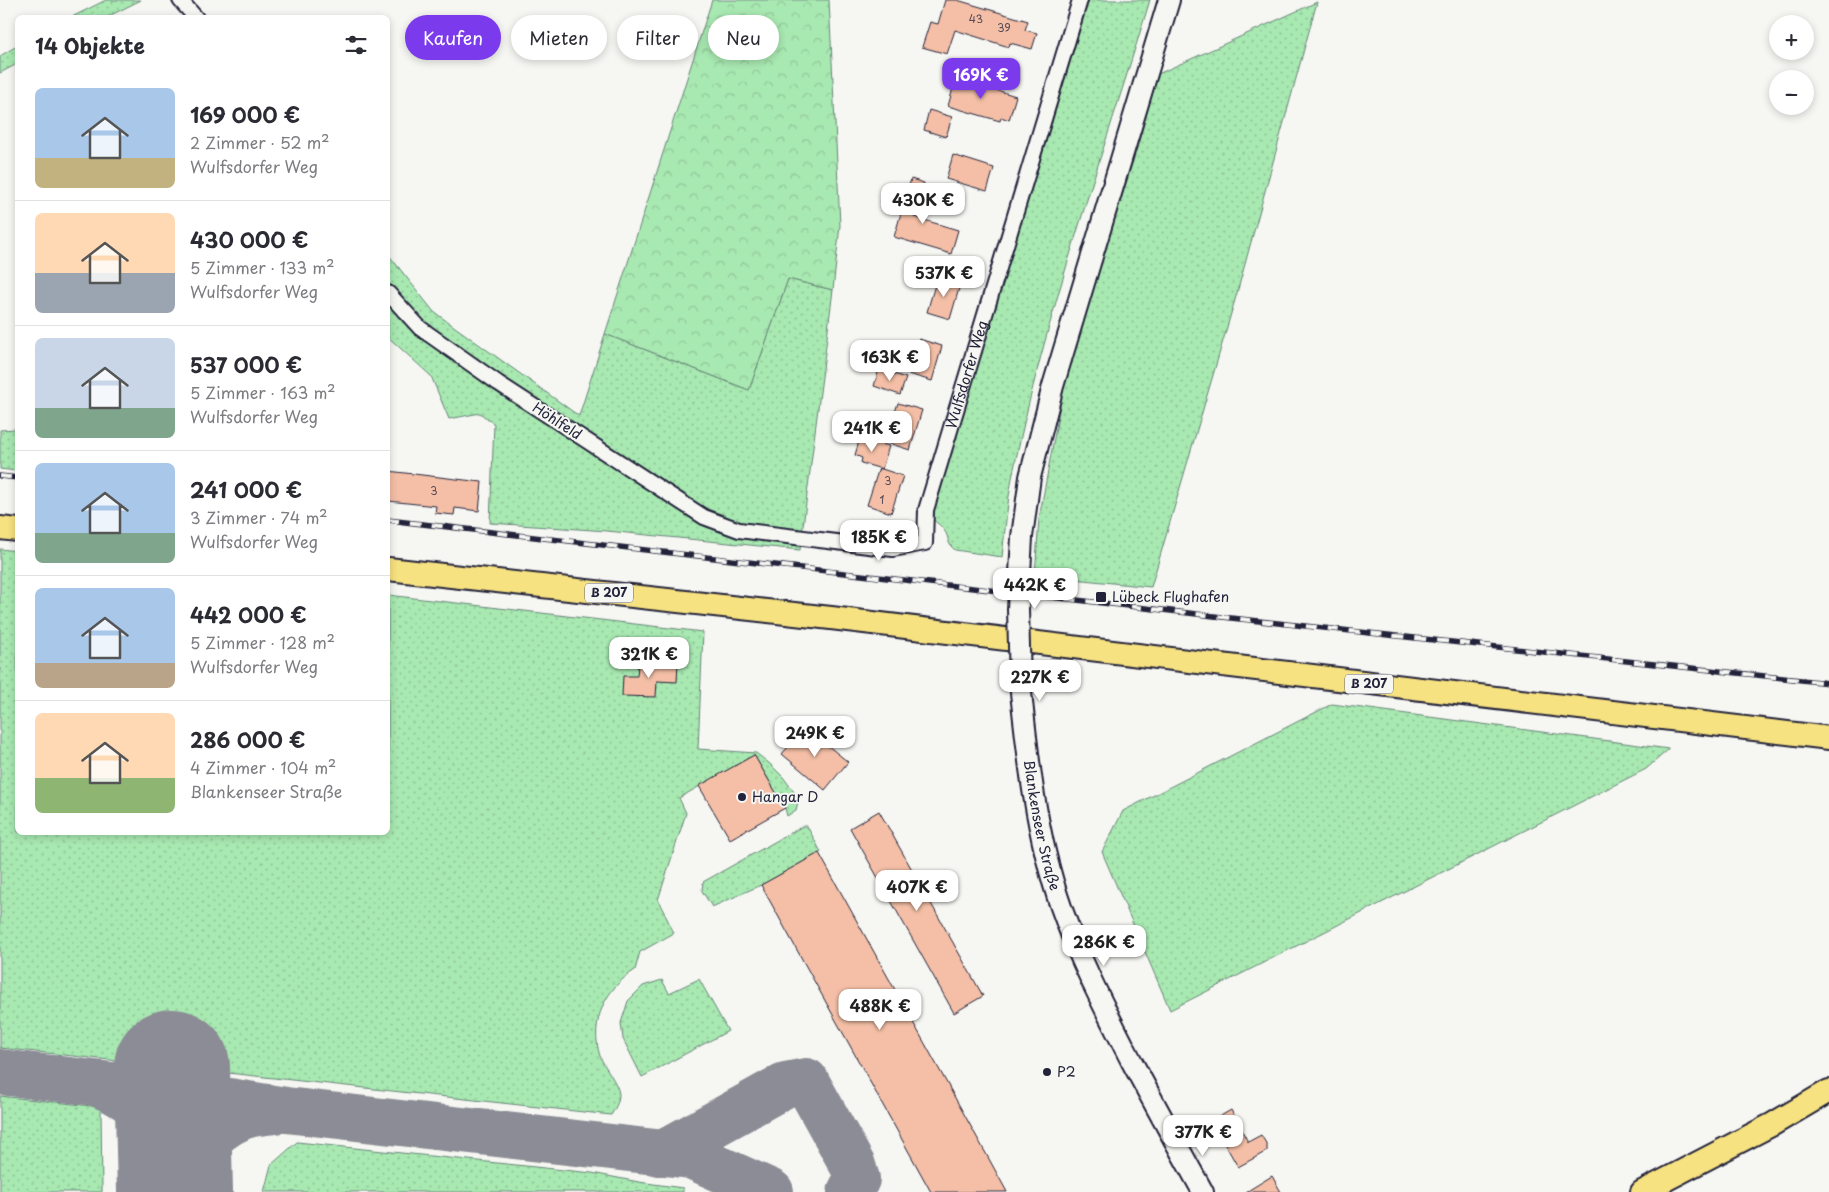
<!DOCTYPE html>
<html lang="de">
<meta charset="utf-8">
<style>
body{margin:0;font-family:"Playpen Sans",sans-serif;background:#f7f7f7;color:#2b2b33;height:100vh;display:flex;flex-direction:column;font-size:19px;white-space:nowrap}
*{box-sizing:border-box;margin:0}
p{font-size:16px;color:#7c7c81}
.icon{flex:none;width:28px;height:28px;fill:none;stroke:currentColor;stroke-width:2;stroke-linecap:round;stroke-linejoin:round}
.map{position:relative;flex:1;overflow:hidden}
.details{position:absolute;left:15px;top:15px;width:375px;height:820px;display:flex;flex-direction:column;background:#fff;border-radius:8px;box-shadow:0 2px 8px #0003}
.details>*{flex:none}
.guide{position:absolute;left:405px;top:15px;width:475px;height:45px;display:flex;gap:10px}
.fabs{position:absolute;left:1769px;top:15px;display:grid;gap:10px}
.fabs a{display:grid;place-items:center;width:45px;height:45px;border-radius:50%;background:#fff;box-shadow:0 2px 8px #0003;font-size:25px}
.price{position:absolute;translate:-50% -42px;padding:0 11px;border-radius:10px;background:#fff;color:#222;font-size:16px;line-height:32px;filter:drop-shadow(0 1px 2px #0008)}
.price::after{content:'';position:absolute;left:50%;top:30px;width:15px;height:11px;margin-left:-8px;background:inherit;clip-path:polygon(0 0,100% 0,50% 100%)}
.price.on{background:#7c3aed;color:#fff}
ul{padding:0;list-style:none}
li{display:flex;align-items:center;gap:15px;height:125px;padding:0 20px}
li+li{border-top:1px solid #e1e1e2}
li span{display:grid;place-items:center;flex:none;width:140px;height:100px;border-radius:8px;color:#555}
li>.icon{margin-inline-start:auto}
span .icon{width:60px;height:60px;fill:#fffc;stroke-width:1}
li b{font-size:21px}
h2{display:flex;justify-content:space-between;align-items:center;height:60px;padding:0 20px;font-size:21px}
.pill{padding:0 18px;border-radius:22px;background:#fff;box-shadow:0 2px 8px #0003;font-size:18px;line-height:45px}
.pill.on{background:#7c3aed;color:#fff}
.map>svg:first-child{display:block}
</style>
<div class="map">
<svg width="1829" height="1192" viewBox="0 0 1829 1192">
<defs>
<pattern id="grass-dots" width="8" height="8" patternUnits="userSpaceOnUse" patternTransform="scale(1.25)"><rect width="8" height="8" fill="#a8e8b1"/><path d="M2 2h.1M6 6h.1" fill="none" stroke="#90c799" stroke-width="1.8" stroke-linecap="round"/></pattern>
<pattern id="forest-crowns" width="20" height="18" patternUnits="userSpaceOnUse" patternTransform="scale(1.25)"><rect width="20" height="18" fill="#a8e8b1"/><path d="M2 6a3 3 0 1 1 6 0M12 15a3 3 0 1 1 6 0" fill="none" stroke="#90c799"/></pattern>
</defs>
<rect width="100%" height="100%" fill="#f6f6f2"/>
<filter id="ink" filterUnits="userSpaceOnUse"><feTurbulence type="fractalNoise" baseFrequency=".02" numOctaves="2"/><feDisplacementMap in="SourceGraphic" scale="10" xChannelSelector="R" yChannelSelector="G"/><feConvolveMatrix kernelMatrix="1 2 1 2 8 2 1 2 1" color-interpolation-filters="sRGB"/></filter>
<g filter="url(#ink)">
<path fill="url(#grass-dots)" stroke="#658576" d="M106 0H141L107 17H72Z
M1089 0H1150C1102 158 1045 315 1012 478 1007 504 1005 531 1002 557L955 550C946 543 950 538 944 530 940 523 933 523 932 515Z
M1317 2 1237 293 1151 587 1035 575 1039 519 1065 379 1137 148 1158 74Z
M17 46V64L0 73V56Z
M388 254 434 312 579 416 605 334 749 390 788 279 833 290 800 550 607 531 490 523 494 424 480 413 449 419 431 376 388 337Z
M17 429V471L0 469V430Z
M0 549 17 551 18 832H388V595L703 632 698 749 756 753 770 764 783 777 797 796 798 802 796 810 787 816 785 808 754 755 679 798 686 813 658 900 674 933 640 952 635 970C606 988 589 1021 600 1056 604 1067 618 1083 619 1094 619 1102 615 1109 611 1115L0 1048Z
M1332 704 1669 749 1646 769 1170 1010 1102 852 1123 811Z
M803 826H807L821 852 761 885 712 907 702 891 703 882Z
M699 979 728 1031 642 1077 623 1039 621 1023 628 1001 643 986 662 980 669 993Z
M0 1096 101 1107 102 1192H0Z
M297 1142 592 1173 639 1182 683 1188V1192H264L271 1165Z"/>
<path fill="url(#forest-crowns)" stroke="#658576" d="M712 0H829L840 225 833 290 788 279 749 390 605 334Z"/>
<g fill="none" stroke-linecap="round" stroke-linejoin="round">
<path stroke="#8c8c96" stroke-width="46" d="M0 1072 173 1092 286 1110 691 1156 771 1192
M102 1086C134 1098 159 1123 168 1157 171 1168 171 1181 172 1192
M659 1153 668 1150 785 1085 806 1081 853 1166 857 1179 850 1192
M179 1192C184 1160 212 1130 242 1117 252 1113 265 1112 276 1111"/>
<path stroke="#8c8c96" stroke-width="116" d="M172 1067 175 1192"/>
</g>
<path fill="#f4bfa6" stroke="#22223b" d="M945 0H957L1028 21 1025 30 1037 33 1032 49 1010 43 1009 47 955 30 947 54 922 47 930 22 938 24Z
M956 78 1016 96 1009 120 1001 117 1000 121 948 106Z
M929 110 952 117 946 137 924 130Z
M953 155 994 168 987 191 946 179Z
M911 179 924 183 914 217 958 230 951 254 894 237Z
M937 278 960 285 950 319 927 312Z
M919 339 942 346 932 381 908 374Z
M879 369 906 378 900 395 874 386Z
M898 403 922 410 910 450 885 442Z
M860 438 889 446 882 469 861 463 862 458 855 455Z
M879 468 903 476 891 513 867 505Z
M388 471 482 482 479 511 455 508 454 515 435 513 436 506 388 501Z
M664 661 678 662 677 682 657 681 656 697 622 696 623 676H637L638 664 663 665Z
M805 727 848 762 825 790 782 754Z
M754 755 785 808 730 839 699 786Z
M879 811 983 996 954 1013 850 828Z
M819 853 989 1159 1007 1192H931L761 885Z
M1231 1110 1248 1142 1261 1135 1267 1145V1151L1238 1167 1212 1121Z
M1272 1176 1281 1192H1246Z"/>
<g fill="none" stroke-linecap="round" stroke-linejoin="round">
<defs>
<g id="street">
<path d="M180 0 196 18"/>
<path id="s1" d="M388 293 420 328 498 383 704 517 739 530 893 549 925 543 926 510 1080 0"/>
</g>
<g id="secondary">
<path d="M1022 537 1030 477 1053 386 1169 0"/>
<path id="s2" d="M1020 683C1028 759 1036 835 1061 907 1080 961 1106 1011 1132 1062 1155 1105 1179 1149 1203 1192"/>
</g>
<path id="primary" d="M0 528 18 530
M388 569 831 618 1829 738
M1642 1192 1773 1124 1829 1091"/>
</defs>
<use href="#street" stroke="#22223b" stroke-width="18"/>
<use href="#secondary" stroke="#22223b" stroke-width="24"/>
<use href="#primary" stroke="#22223b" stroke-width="26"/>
<use href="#street" stroke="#f6f6f2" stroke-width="14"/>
<use href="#secondary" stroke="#f6f6f2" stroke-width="20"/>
<use href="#primary" stroke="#f7e281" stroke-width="22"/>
<defs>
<path id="rail" d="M0 476 18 478
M388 520 1231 618 1829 683"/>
</defs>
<use href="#rail" stroke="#22223b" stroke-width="5.5"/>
<use href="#rail" stroke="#f6f6f2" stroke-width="4" stroke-dasharray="11" stroke-linecap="butt"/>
<defs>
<path id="secondary-bridge" d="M1020 683 1018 609 1022 537"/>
</defs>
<use href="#secondary-bridge" stroke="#22223b" stroke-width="24" stroke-linecap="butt"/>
<use href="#secondary-bridge" stroke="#f6f6f2" stroke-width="20"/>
</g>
</g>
<g fill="#22223b" stroke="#f6f6f2" stroke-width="2">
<rect x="1095" y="591" width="12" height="12" rx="2.5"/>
<circle cx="742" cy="797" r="5"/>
<circle cx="1047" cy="1072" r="5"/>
</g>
<g text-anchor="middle" stroke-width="4" stroke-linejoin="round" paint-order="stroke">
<g font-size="11" fill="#564956">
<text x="976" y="23">43</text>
<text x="1004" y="32">39</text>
<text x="888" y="485">3</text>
<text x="434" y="495">3</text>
<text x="882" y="504">1</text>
</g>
<g fill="#f6f6f2" stroke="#626272" stroke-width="1">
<rect x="585" y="583.5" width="48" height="19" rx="4"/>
<rect x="1345" y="674.5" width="48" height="19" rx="4"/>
</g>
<g font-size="12" font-weight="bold" fill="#22223b">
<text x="609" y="597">B 207</text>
<text x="1369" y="688">B 207</text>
</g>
<g font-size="14" fill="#22223b" stroke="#f6f6f2">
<text dy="5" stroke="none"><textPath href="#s1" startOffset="788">Wulfsdorfer Weg</textPath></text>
<text transform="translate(557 421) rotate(33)" y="5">Höhlfeld</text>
<text dy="5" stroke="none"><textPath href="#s2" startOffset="144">Blankenseer Straße</textPath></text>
</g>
<g font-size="14" fill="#22223b" stroke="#f6f6f2" text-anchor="start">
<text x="1112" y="602">Lübeck Flughafen</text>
<text x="752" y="802">Hangar D</text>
<text x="1057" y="1077">P2</text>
</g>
</g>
</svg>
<div class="fabs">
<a>+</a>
<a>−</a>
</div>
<b class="price on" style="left:981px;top:100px">169K €</b>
<b class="price" style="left:923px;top:225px">430K €</b>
<b class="price" style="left:944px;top:298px">537K €</b>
<b class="price" style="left:890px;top:382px">163K €</b>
<b class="price" style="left:872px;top:453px">241K €</b>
<b class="price" style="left:879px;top:562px">185K €</b>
<b class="price" style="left:1035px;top:610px">442K €</b>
<b class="price" style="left:649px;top:679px">321K €</b>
<b class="price" style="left:1040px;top:702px">227K €</b>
<b class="price" style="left:815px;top:758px">249K €</b>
<b class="price" style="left:917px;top:912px">407K €</b>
<b class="price" style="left:1104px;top:967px">286K €</b>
<b class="price" style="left:880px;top:1031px">488K €</b>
<b class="price" style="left:1203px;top:1157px">377K €</b>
<div class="guide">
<a class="pill on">Kaufen</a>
<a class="pill">Mieten</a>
<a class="pill">Filter</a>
<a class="pill">Neu</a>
</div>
<section class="details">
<h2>14 Objekte<svg class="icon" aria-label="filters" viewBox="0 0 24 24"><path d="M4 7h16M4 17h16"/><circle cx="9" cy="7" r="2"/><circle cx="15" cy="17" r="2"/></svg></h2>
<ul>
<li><span style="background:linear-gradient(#a9c7e8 70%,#c2b280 0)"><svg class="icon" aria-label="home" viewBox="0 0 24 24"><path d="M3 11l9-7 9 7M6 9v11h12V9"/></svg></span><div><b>169 000 €</b><p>2 Zimmer · 52 m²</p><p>Wulfsdorfer Weg</p></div></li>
<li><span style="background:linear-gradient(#ffd9b3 60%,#9aa5b1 0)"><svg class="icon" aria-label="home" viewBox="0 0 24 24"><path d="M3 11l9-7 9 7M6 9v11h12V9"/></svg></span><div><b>430 000 €</b><p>5 Zimmer · 133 m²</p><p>Wulfsdorfer Weg</p></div></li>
<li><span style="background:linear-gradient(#c9d6e8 70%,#7fa58c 0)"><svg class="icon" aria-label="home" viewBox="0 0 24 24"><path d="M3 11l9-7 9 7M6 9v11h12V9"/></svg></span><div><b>537 000 €</b><p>5 Zimmer · 163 m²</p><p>Wulfsdorfer Weg</p></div></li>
<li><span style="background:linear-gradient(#a9c7e8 70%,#7fa58c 0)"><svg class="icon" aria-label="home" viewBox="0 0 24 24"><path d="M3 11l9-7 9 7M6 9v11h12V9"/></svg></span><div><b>241 000 €</b><p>3 Zimmer · 74 m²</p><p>Wulfsdorfer Weg</p></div></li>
<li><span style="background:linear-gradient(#a9c7e8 75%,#b9a48a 0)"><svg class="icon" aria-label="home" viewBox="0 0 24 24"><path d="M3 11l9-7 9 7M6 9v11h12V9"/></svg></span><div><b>442 000 €</b><p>5 Zimmer · 128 m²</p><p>Wulfsdorfer Weg</p></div></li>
<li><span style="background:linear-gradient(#ffd9b3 65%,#8fb573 0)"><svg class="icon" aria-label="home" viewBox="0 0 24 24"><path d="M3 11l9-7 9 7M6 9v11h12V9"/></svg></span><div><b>286 000 €</b><p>4 Zimmer · 104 m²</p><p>Blankenseer Straße</p></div></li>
</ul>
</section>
</div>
